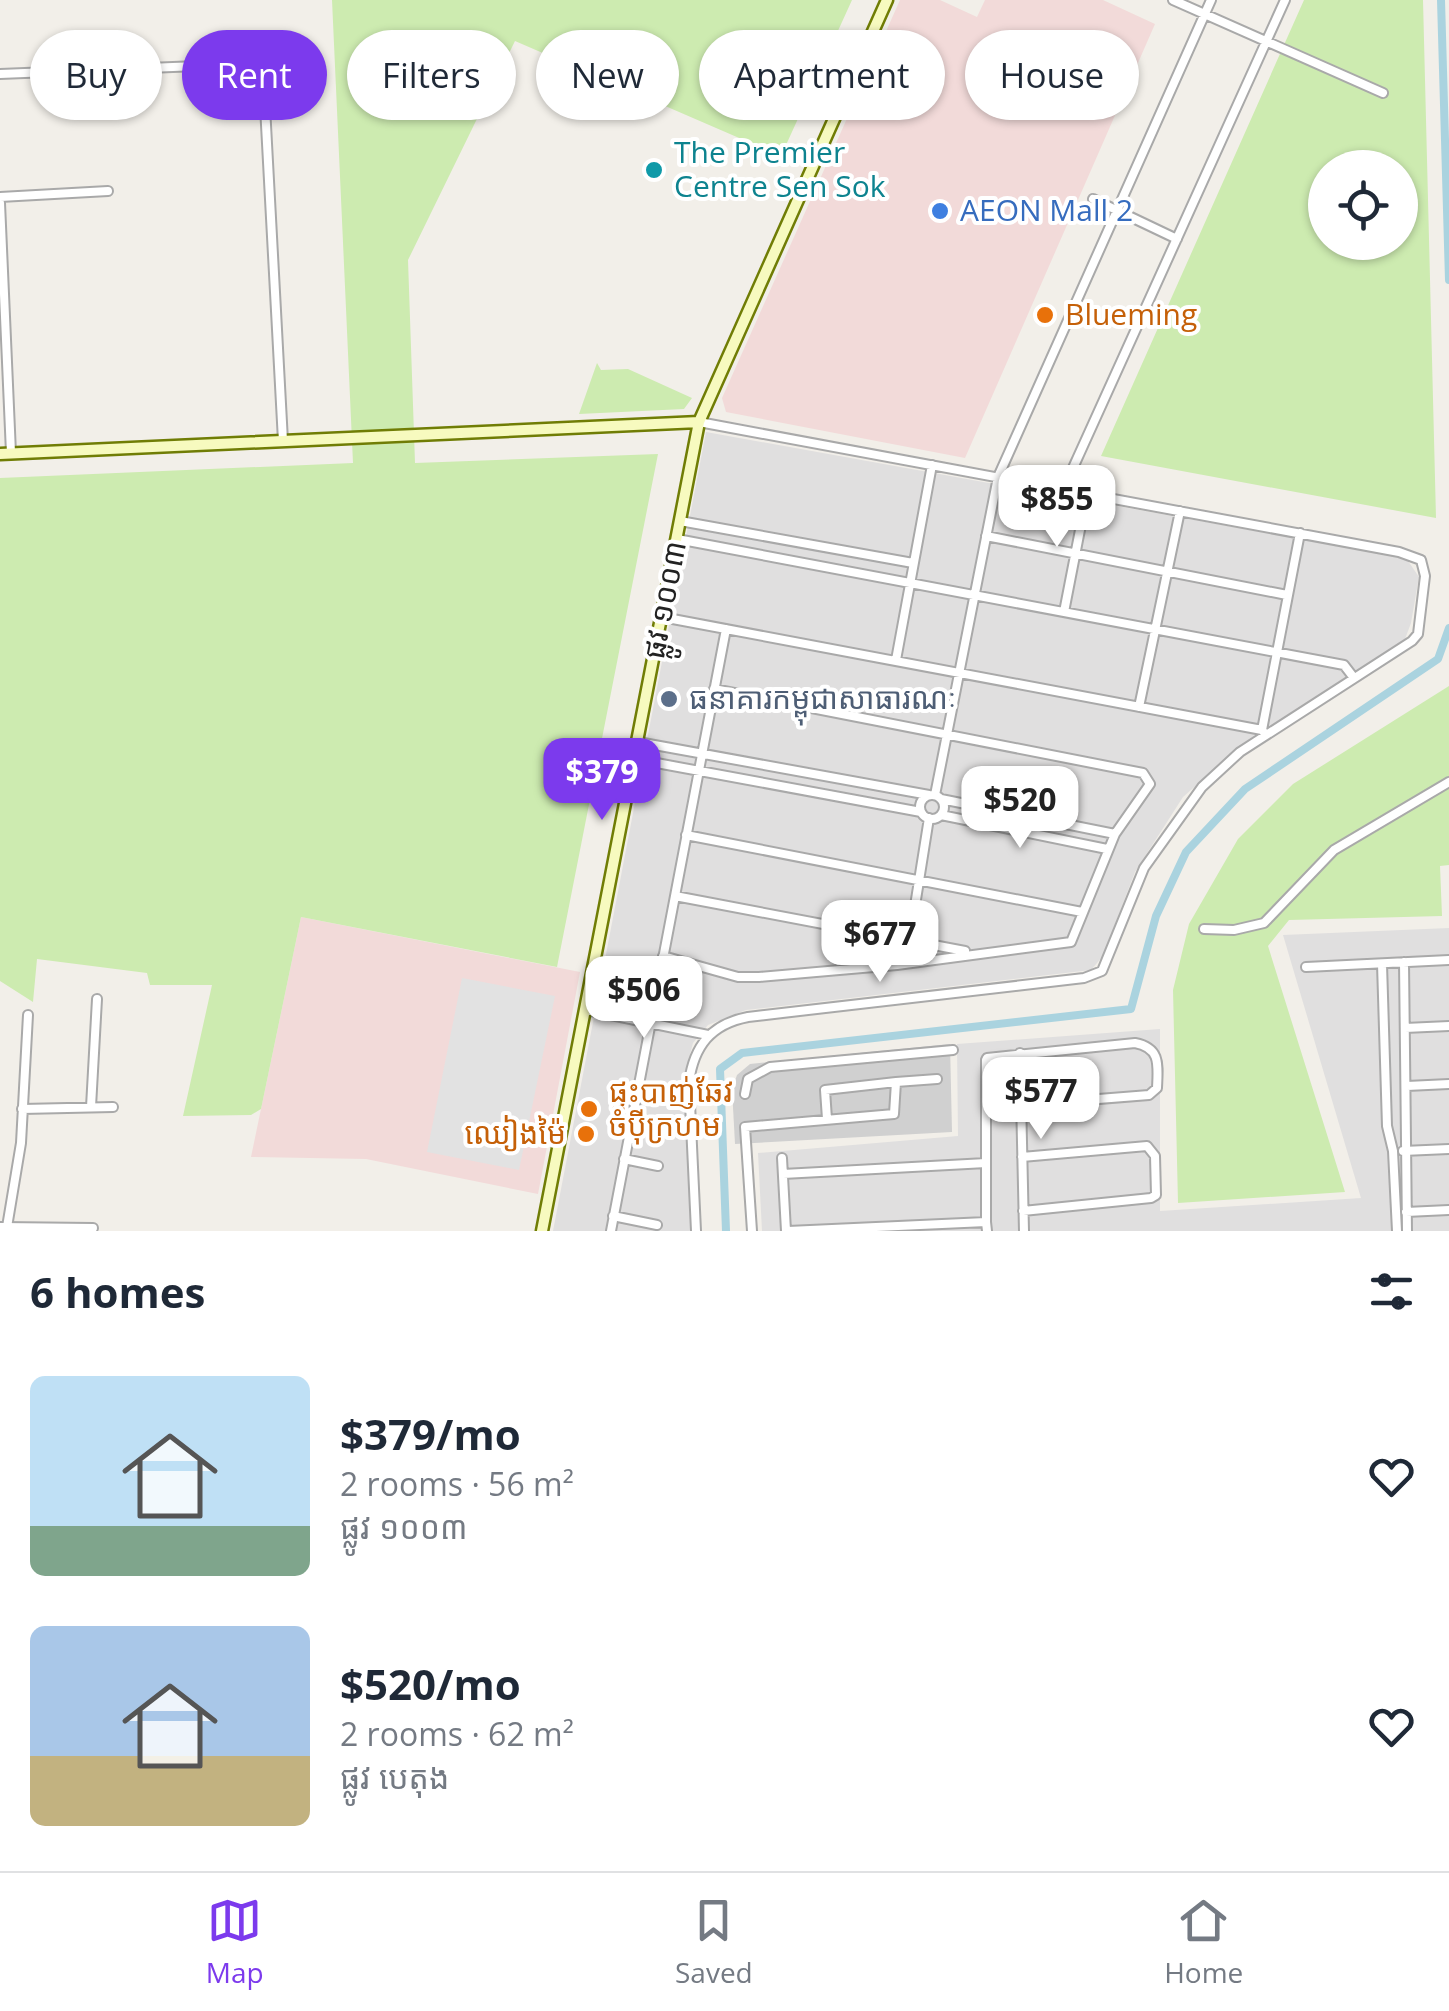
<!DOCTYPE html>
<meta charset="utf-8">
<style>
body{margin:0;font-family:"Open Sans","Noto Sans Khmer",sans-serif;background:#f6f6f7;color:#1f2937;height:100vh;display:flex;flex-direction:column;font-size:38px;white-space:nowrap}
*{box-sizing:border-box;margin:0}
p{font-size:32px;color:#747a83}
.icon{flex:none;width:55px;height:55px;fill:none;stroke:currentColor;stroke-width:2;stroke-linecap:round;stroke-linejoin:round}
.map{position:relative;height:1231px;overflow:hidden}
.details{display:flex;flex-direction:column;background:#fff;flex:1}
.details>*{flex:none}
.top-card{position:absolute;left:30px;top:30px;width:1390px;height:90px;display:flex;gap:20px}
.tools{position:absolute;left:1308px;top:150px;display:grid;gap:20px}
.tools a{display:grid;place-items:center;width:110px;height:110px;border-radius:50%;background:#fff;box-shadow:0 2px 8px #0004;font-size:50px}
.price{position:absolute;translate:-50% -85px;padding:0 22px;border-radius:20px;background:#fff;color:#222;font-size:32px;line-height:65px;filter:drop-shadow(0 2px 5px #0008)}
.price::after{content:'';position:absolute;left:50%;top:60px;width:30px;height:22px;margin-left:-15px;background:inherit;clip-path:polygon(0 0,100% 0,50% 100%)}
.price.on{background:#7c3aed;color:#fff}
ul{padding:0;list-style:none}
li{display:flex;align-items:center;gap:30px;height:250px;padding:0 30px}
li span{display:grid;place-items:center;flex:none;width:280px;height:200px;border-radius:15px;color:#555}
li>.icon{margin-inline-start:auto}
span .icon{width:120px;height:120px;fill:#fffc;stroke-width:1}
li b{font-size:42px}
h2{display:flex;justify-content:space-between;align-items:center;height:120px;padding:0 30px;font-size:42px}
.pill{padding:0 35px;border-radius:45px;background:#fff;box-shadow:0 2px 8px #0004;font-size:35px;line-height:90px}
.pill.on{background:#7c3aed;color:#fff}
.tabs{display:flex;justify-content:space-around;align-items:center;height:140px;border-top:2px solid #e0e1e3;background:#fff;font-size:28px;color:#747a83}
.tabs a{display:grid;justify-items:center;gap:5px}
.tabs .on{color:#7c3aed}
.map>svg:first-child{display:block}
</style>
<div class="map">
<svg width="1449" height="1231" viewBox="0 0 1449 1231">
<rect width="100%" height="100%" fill="#f2efe9"/>
<path fill="#e0dfdf" d="M706 432 1406 558 1419 577 1411 623 1405 639 1238 749 1183 797 1135 872 1103 956 1091 970 746 1010 708 1025 693 1043 684 1077 691 1231H553Z
M1449 928V1231H762L758 1153 958 1136 957 1044 1160 1029V1211L1361 1198 1283 935Z"/>
<path fill="#f2dad9" d="M900 0H940L977 17 985 0H1103L1155 24 965 458 726 412 722 398Z
M301 917 580 972 538 1194 366 1159 251 1157Z"/>
<path fill="#d0d0d0" d="M950 1044 952 1132 735 1144 732 1089 737 1075 750 1064Z"/>
<path fill="#cdebb0" fill-rule="evenodd" d="M332 0H852L781 156 515 41 408 260 415 463 658 454 557 967 301 917 261 1109 251 1115 183 1116 212 985H150L147 973 37 959 33 1002 0 981V478L353 463Z
M1304 0H1423L1436 518 1101 456ZM1325 168H1400V242H1325Z
M597 363 601 370 628 369 692 398 684 409 579 414Z
M1449 686V865L1440 866 1442 916 1289 920 1268 946 1345 1192 1178 1203 1173 990 1189 924 1238 839 1293 784Z"/>
<path fill="#e2e2e2" d="M462 978 555 996 519 1170 427 1152Z"/>
<g fill="none" stroke-linecap="round" stroke-linejoin="round">
<path stroke="#aad3df" stroke-width="8" d="M1441 0 1449 280
M726 1231 720 1069 742 1053 1131 1009 1156 916 1186 852 1245 789 1438 659 1449 628"/>
<defs>
<path id="minor" d="M1173 0 1383 93
M0 74 247 64 263 69 283 441
M0 197 108 191
M1093 199 1177 239
M0 203 11 453
M1063 490 1285 0
M680 521 913 563
M986 536 1287 595
M677 539 1344 665 1354 678
M1064 612 1087 494
M662 617 1262 730 1266 735
M896 660 932 465
M1139 707 1180 511
M1262 730 1300 533
M638 742 929 795
M635 759 921 812
M935 795 998 477 1211 0
M920 807a12 12 0 1 1 24 0a12 12 0 1 1-24 0Z
M941 799 1115 834
M941 815 1107 849
M686 835 1082 912
M675 896 965 951
M1204 929 1234 930 1264 923 1334 850 1449 782
M663 956 738 977H759L897 965 1071 942 1115 834 1150 784 1143 773 714 689
M1404 962 1407 1231
M899 963 907 956 929 818
M1382 964 1387 1126 1393 1151 1397 1231
M1306 967 1449 960
M586 1010 708 1035
M1405 1028 1449 1026
M1020 1053 1024 1231
M896 1082 937 1079
M1407 1086 1449 1084
M745 1094 748 1079 770 1067 953 1050
M91 1107 97 999
M986 1108 1149 1095 1157 1088C1158 1065 1161 1048 1135 1043L987 1058 986 1060V1222L987 1231
M22 1109 113 1107
M1403 1151 1449 1149
M1022 1157 1147 1146 1155 1156 1156 1195 1151 1198 1023 1211
M782 1158 786 1231
M624 1159 658 1166
M783 1174 986 1163
M1406 1212 1449 1210
M613 1216 657 1225
M0 1227 93 1228
M7 1227 21 1143 28 1015
M611 1231 726 629
M696 1231 689 1082C694 1046 711 1024 748 1017L1084 978 1102 971 1144 868 1202 787 1240 752 1412 641 1418 634 1425 576 1421 560 1399 552 699 422
M752 1231 745 1127 894 1114 896 1082 825 1090 827 1119
M788 1231 986 1222"/>
<path id="secondary" d="M0 454 699 422
M542 1231 699 422 887 0"/>
</defs>
<use href="#minor" stroke="#a9a9a9" stroke-width="12"/>
<use href="#secondary" stroke="#707d05" stroke-width="15"/>
<use href="#minor" stroke="#fff" stroke-width="8"/>
<use href="#secondary" stroke="#f7fabf" stroke-width="10"/>
</g>
<circle fill="#0f9aa8" stroke="#fff" stroke-width="4" cx="654" cy="170" r="10"/>
<circle fill="#3f7fe0" stroke="#fff" stroke-width="4" cx="940" cy="211" r="10"/>
<g fill="#e8710a" stroke="#fff" stroke-width="4">
<circle cx="1045" cy="315" r="10"/>
<circle cx="589" cy="1109" r="10"/>
<circle cx="586" cy="1134" r="10"/>
</g>
<circle fill="#5c6f8a" stroke="#fff" stroke-width="4" cx="669" cy="699" r="10"/>
<g text-anchor="middle" stroke-width="8" stroke-linejoin="round" paint-order="stroke">
<g font-size="30" fill="#0d838f" stroke="#fff" text-anchor="start">
<text x="674" y="163">The Premier<tspan x="674" dy="34">Centre Sen Sok</tspan></text>
</g>
<g font-size="30" fill="#366cbe" stroke="#fff" text-anchor="start">
<text x="960" y="221">AEON Mall 2</text>
</g>
<g font-size="30" fill="#c56008" stroke="#fff" text-anchor="start">
<text x="1065" y="325">Blueming</text>
<text x="609" y="1102">ផ្ទះបាញ់ឆែវ<tspan x="609" dy="34">ចំប៉ីក្រហម</tspan></text>
<text x="566" y="1144" text-anchor="end">ឈៀងម៉ៃ</text>
</g>
<g font-size="30" fill="#222" stroke="#fff">
<text transform="translate(665 600) rotate(-79)" y="10">ផ្លូវ ១០០៣</text>
</g>
<g font-size="30" fill="#4e5e75" stroke="#fff" text-anchor="start">
<text x="689" y="709">ធនាគារកម្ពុជាសាធារណៈ</text>
</g>
</g>
</svg>
<div class="tools">
<a><svg class="icon" aria-label="locate" viewBox="0 0 24 24"><circle cx="12" cy="12" r="6"/><path d="M12 2v4M12 18v4M2 12h4M18 12h4"/></svg></a>
</div>
<b class="price" style="left:1057px;top:550px">$855</b>
<b class="price on" style="left:602px;top:823px">$379</b>
<b class="price" style="left:1020px;top:851px">$520</b>
<b class="price" style="left:880px;top:985px">$677</b>
<b class="price" style="left:644px;top:1041px">$506</b>
<b class="price" style="left:1041px;top:1142px">$577</b>
<div class="top-card">
<a class="pill">Buy</a>
<a class="pill on">Rent</a>
<a class="pill">Filters</a>
<a class="pill">New</a>
<a class="pill">Apartment</a>
<a class="pill">House</a>
</div>
</div>
<section class="details">
<h2>6 homes<svg class="icon" aria-label="filters" viewBox="0 0 24 24"><path d="M4 7h16M4 17h16"/><circle cx="9" cy="7" r="2"/><circle cx="15" cy="17" r="2"/></svg></h2>
<ul>
<li><span style="background:linear-gradient(#bfe0f5 75%,#7fa58c 0)"><svg class="icon" aria-label="home" viewBox="0 0 24 24"><path d="M3 11l9-7 9 7M6 9v11h12V9"/></svg></span><div><b>$379/mo</b><p>2 rooms · 56 m²</p><p>ផ្លូវ ១០០៣</p></div><svg class="icon" aria-label="heart" viewBox="0 0 24 24"><path d="M12 20l-8-8c-3-5 5-10 8-4 3-6 11-1 8 4z"/></svg></li>
<li><span style="background:linear-gradient(#a9c7e8 65%,#c2b280 0)"><svg class="icon" aria-label="home" viewBox="0 0 24 24"><path d="M3 11l9-7 9 7M6 9v11h12V9"/></svg></span><div><b>$520/mo</b><p>2 rooms · 62 m²</p><p>ផ្លូវ បេតុង</p></div><svg class="icon" aria-label="heart" viewBox="0 0 24 24"><path d="M12 20l-8-8c-3-5 5-10 8-4 3-6 11-1 8 4z"/></svg></li>
</ul>
</section>
<nav class="tabs">
<a class="on"><svg class="icon" aria-label="map" viewBox="0 0 24 24"><path d="M3 6l6-2 6 2 6-2v14l-6 2-6-2-6 2zM9 4v14M15 6v14"/></svg>Map</a>
<a><svg class="icon" aria-label="saved" viewBox="0 0 24 24"><path d="M7 4h10v16l-5-4-5 4z"/></svg>Saved</a>
<a><svg class="icon" aria-label="home" viewBox="0 0 24 24"><path d="M3 11l9-7 9 7M6 9v11h12V9"/></svg>Home</a>
</nav>
